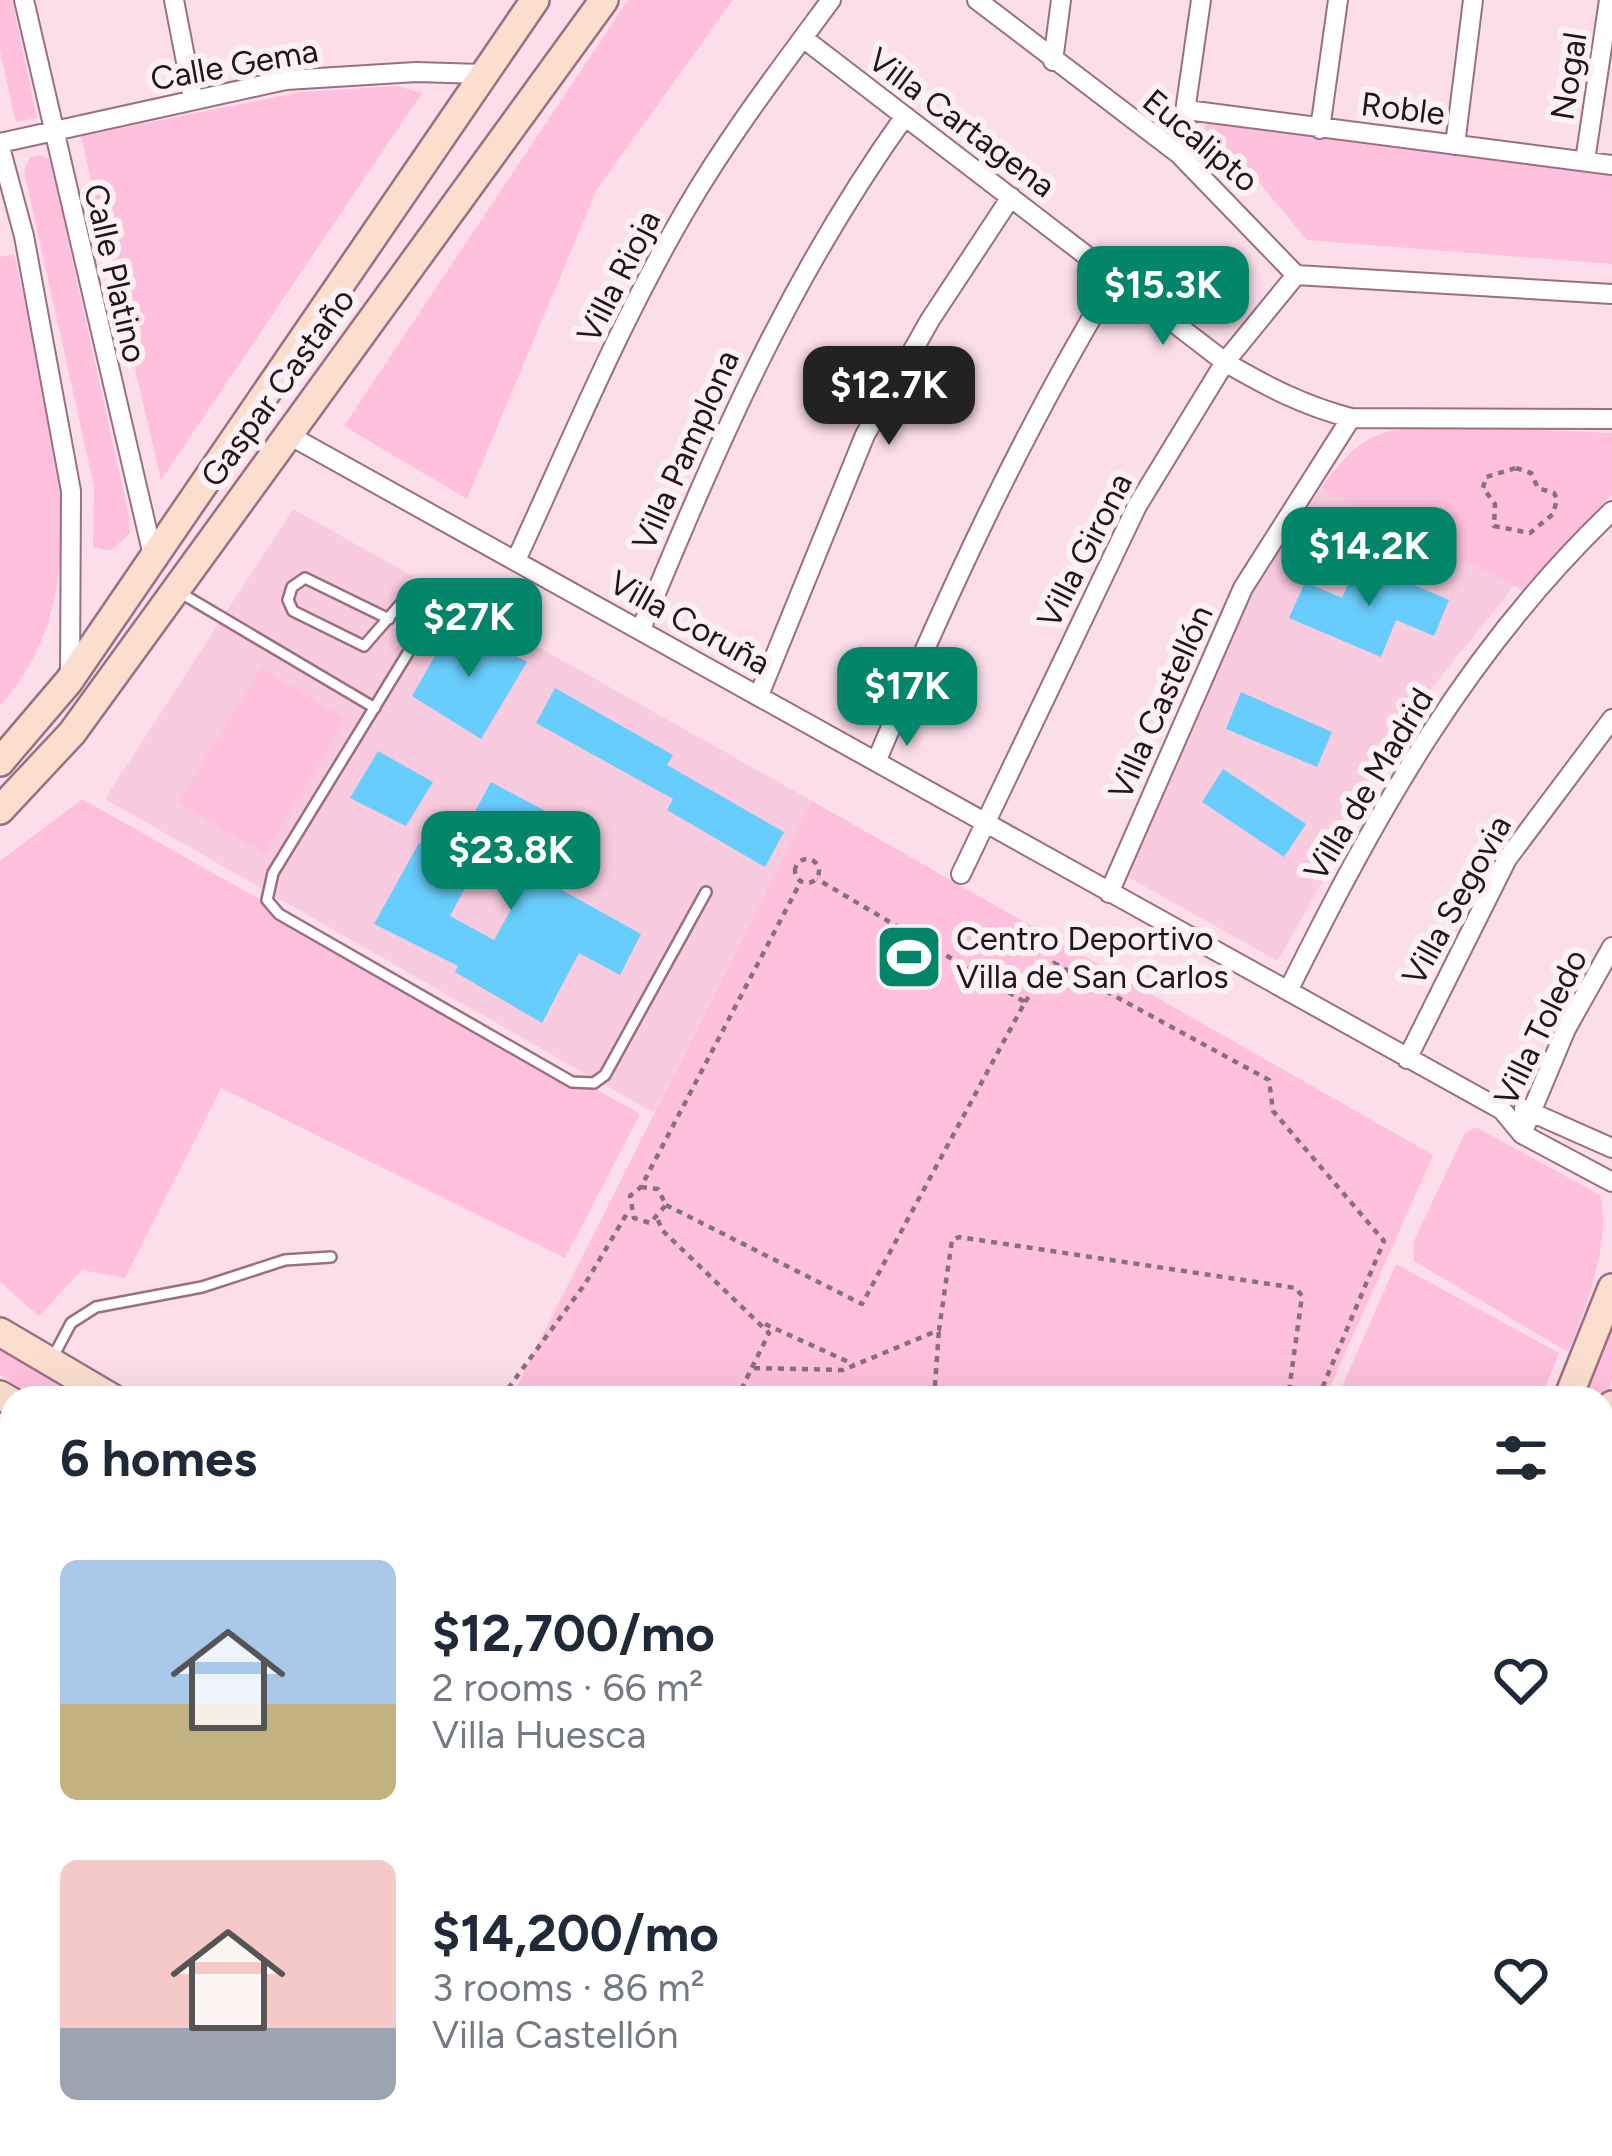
<!DOCTYPE html>
<meta charset="utf-8">
<style>
body{margin:0;font-family:Figtree,sans-serif;background:#f2f2f3;color:#1f2937;height:100vh;display:flex;flex-direction:column;font-size:45px;white-space:nowrap}
*{box-sizing:border-box;margin:0}
p{font-size:39px;color:#747a83}
.icon{flex:none;width:66px;height:66px;fill:none;stroke:currentColor;stroke-width:2;stroke-linecap:round;stroke-linejoin:round}
.map{position:relative;flex:1;overflow:hidden}
.drawer{position:absolute;left:0px;top:1386px;width:1614px;height:771px;display:flex;flex-direction:column;background:#fff;border-radius:36px 36px 0 0;box-shadow:0 12px 48px #0002}
.drawer>*{flex:none}
.price{position:absolute;translate:-50% -102px;padding:0 27px;border-radius:24px;background:#028568;color:#fff;font-size:39px;line-height:78px;filter:drop-shadow(0 3px 6px #0008)}
.price::after{content:'';position:absolute;left:50%;top:72px;width:36px;height:27px;margin-left:-18px;background:inherit;clip-path:polygon(0 0,100% 0,50% 100%)}
.price.selected{background:#222;color:#fff}
ul{padding:0;list-style:none}
li{display:flex;align-items:center;gap:36px;height:300px;padding:0 60px}
li span{display:grid;place-items:center;flex:none;width:336px;height:240px;border-radius:18px;color:#555}
li>.icon{margin-inline-start:auto}
span .icon{width:144px;height:144px;fill:#fffc;stroke-width:1}
li b{font-size:51px}
h2{display:flex;justify-content:space-between;align-items:center;height:144px;padding:0 60px;font-size:51px}
.map>svg:first-child{display:block}
</style>
<div class="map">
<svg width="1612" height="2156" viewBox="0 0 1612 2156">
<rect width="100%" height="100%" fill="#fcddea"/>
<path fill="#f9cbdf" d="M1321 488 1515 585 1427 694 1278 961 1128 877 1245 599Z
M293 509 812 801 654 1113 105 799Z"/>
<path fill="#fec0dc" d="M0 0H12L37 118 16 122 0 51Z
M628 0H733L597 189 467 499 344 426Z
M397 86 422 93 161 480 81 136 301 92Z
M1206 121 1612 175V264L1307 240 1247 168 1202 136Z
M39 155 49 159 52 168 129 517 130 533 110 551 93 547 94 486 24 171 30 157Z
M14 254C44 395 111 583 0 706V257Z
M1436 425 1612 433V494L1522 590 1321 488C1359 438 1373 429 1436 425Z
M261 668 346 719 265 854 178 803Z
M82 799 640 1114 565 1258 221 1088 125 1278 82 1270 39 1316 0 1282V861Z
M812 801 1433 1155 1325 1398H511Z
M1476 1127 1600 1195C1612 1239 1586 1309 1568 1352L1414 1261 1413 1243 1465 1133Z
M1396 1264 1559 1353 1541 1398H1337Z
M1612 1326V1380L1602 1406V1398H1584Z
M0 1345 89 1398H36L0 1375Z
M1602 1762 1612 1768V1865L1602 1859Z"/>
<path fill="#67cdfc" d="M1358 561 1449 600 1434 636 1396 620 1381 657 1289 618 1305 582 1342 598Z
M455 621 527 662 481 739 412 696Z
M555 688 673 755 667 765 784 832 765 867 667 810 673 799 536 723Z
M1241 692 1332 732 1317 767 1226 729Z
M378 751 433 782 406 826 350 798Z
M1223 769 1306 824 1284 857 1202 802Z
M491 782 590 835 562 890 641 934 620 975 579 953 542 1023 455 972 458 966 374 924 419 843 472 875 450 916 494 940 542 854 473 815Z"/>
<g fill="none" stroke-linecap="round" stroke-linejoin="round">
<defs>
<path id="lane" d="M179 592 375 708
M389 619 305 578 292 587 288 600 293 611 364 646 404 600 417 599 433 612 273 873 267 900 279 914 572 1082 594 1083 605 1075 706 892
M52 1359 71 1323 96 1307 202 1287 285 1260 331 1257"/>
<path id="street" d="M24 0 154 560
M174 0 193 98
M977 0 1179 154 1296 275 1612 294
M803 38 1225 362C1266 386 1304 406 1351 418L1612 419
M1053 61 1061 0
M1187 110 1612 165
M1320 129 1338 0
M0 143 286 80 416 72 482 74
M1455 145 1473 0
M0 147 24 236 71 491 70 675
M1179 154 1201 0
M1585 161 1609 0
M287 434 1502 1110 1522 1134 1612 1182
M517 558C571 441 620 322 685 211 728 137 780 69 831 0
M641 629C718 444 787 281 905 116
M759 695 865 435 930 320 1011 197
M876 762C947 595 1021 433 1116 277
M961 874 1137 506 1225 362 1296 275
M1109 893 1243 588 1351 418
M1288 991C1377 812 1466 651 1612 511
M1407 1059 1507 859 1612 719
M1524 1109 1612 1148
M1522 1134 1566 1029 1612 947
M0 1437 12 1444
M0 1718 12 1719
M1602 1744 1612 1749
M0 1856 12 1857
M1602 1879 1612 1885
M0 1993 12 1995
M1602 2079 1612 2086
M0 2133 12 2134
M114 2145 214 2156
M1145 2145 1170 2156
M1434 2145 1452 2156
M553 2156 554 2145
M701 2156 702 2145"/>
<path id="secondary" d="M0 762 69 681 535 0
M0 810 72 733 604 0
M0 1332 112 1398
M0 1395 12 1402
M1568 1398 1612 1288
M1602 1431 1612 1405
M1333 2156 1337 2145
M1382 2156 1385 2145"/>
</defs>
<use href="#lane" stroke="#9b6f83" stroke-width="14"/>
<use href="#street" stroke="#9b6f83" stroke-width="22"/>
<use href="#secondary" stroke="#9b6f83" stroke-width="32"/>
<path stroke="#88707b" stroke-width="4.5" stroke-dasharray="6 6" stroke-linecap="butt" d="M1516 468 1531 473 1538 488 1554 493 1557 499 1553 514 1530 533 1494 526 1495 504 1483 488 1486 477Z
M795 871a12 12 0 1 1 24 0a12 12 0 1 1-24 0Z
M1025 1002 1054 963 1269 1080 1273 1111 1384 1241 1318 1398
M641 1187 658 1189 666 1205 650 1223 634 1218 630 1196 641 1187 801 881
M666 1205 862 1304 1025 1002 817 879
M658 1220 662 1230 769 1333 737 1398
M765 1324 853 1364
M754 1368 843 1370 939 1330 952 1240 959 1237 1296 1288 1302 1296 1288 1398
M501 1398 585 1284 629 1210
M934 1398 939 1330
M0 1608H12"/>
<use href="#lane" stroke="#fff" stroke-width="9"/>
<use href="#street" stroke="#fff" stroke-width="18"/>
<use href="#secondary" stroke="#fadfce" stroke-width="27"/>
</g>
<defs>
<symbol id="stadium-square" viewBox="-11 -11 22 22"><rect x="-9" y="-9" width="18" height="18" rx="4" fill="#028568" stroke="#fbf1f5"/><path d="M0-5a6.5 5 0 1 0 0 10a6.5 5 0 1 0 0-10ZM-3.5-1.8h7v3.6h-7Z" fill="#fff"/></symbol>
</defs>
<g fill-rule="evenodd">
<use href="#stadium-square" x="871" y="919" width="76" height="76"/>
</g>
<g text-anchor="middle" stroke-width="12" stroke-linejoin="round" paint-order="stroke">
<g font-size="33" fill="#24131b" stroke="#fbf1f5">
<text transform="translate(234 64) rotate(-10)" y="12">Calle Gema</text>
<text transform="translate(1568 76) rotate(-81)" y="12">Nogal</text>
<text transform="translate(1403 108) rotate(7)" y="12">Roble</text>
<text transform="translate(962 122) rotate(37)" y="12">Villa Cartagena</text>
<text transform="translate(1201 140) rotate(40)" y="12">Eucalipto</text>
<text transform="translate(116 273) rotate(77)" y="12">Calle Platino</text>
<text transform="translate(618 276) rotate(-63)" y="12">Villa Rioja</text>
<text transform="translate(277 387) rotate(-54)" y="12">Gaspar Castaño</text>
<text transform="translate(685 450) rotate(-66)" y="12">Villa Pamplona</text>
<text transform="translate(1084 550) rotate(-63)" y="12">Villa Girona</text>
<text transform="translate(690 622) rotate(29)" y="12">Villa Coruña</text>
<text transform="translate(1160 702) rotate(-66)" y="12">Villa Castellón</text>
<text transform="translate(1368 784) rotate(-59)" y="12">Villa de Madrid</text>
<text transform="translate(1456 900) rotate(-61)" y="12">Villa Segovia</text>
<text transform="translate(1540 1027) rotate(-64)" y="12">Villa Toledo</text>
</g>
<g font-size="33" fill="#24131b" stroke="#fbf1f5" text-anchor="start">
<text x="956" y="950">Centro Deportivo<tspan x="956" dy="38">Villa de San Carlos</tspan></text>
</g>
</g>
</svg>
<b class="price" style="left:1163px;top:348px">$15.3K</b>
<b class="price selected" style="left:889px;top:448px">$12.7K</b>
<b class="price" style="left:1369px;top:609px">$14.2K</b>
<b class="price" style="left:469px;top:680px">$27K</b>
<b class="price" style="left:907px;top:749px">$17K</b>
<b class="price" style="left:511px;top:913px">$23.8K</b>
<section class="drawer">
<h2>6 homes<svg class="icon" aria-label="filters" viewBox="0 0 24 24"><path d="M4 7h16M4 17h16"/><circle cx="9" cy="7" r="2"/><circle cx="15" cy="17" r="2"/></svg></h2>
<ul>
<li><span style="background:linear-gradient(#a9c7e8 60%,#c2b280 0)"><svg class="icon" aria-label="home" viewBox="0 0 24 24"><path d="M3 11l9-7 9 7M6 9v11h12V9"/></svg></span><div><b>$12,700/mo</b><p>2 rooms · 66 m²</p><p>Villa Huesca</p></div><svg class="icon" aria-label="heart" viewBox="0 0 24 24"><path d="M12 20l-8-8c-3-5 5-10 8-4 3-6 11-1 8 4z"/></svg></li>
<li><span style="background:linear-gradient(#f6c9c9 70%,#9aa5b1 0)"><svg class="icon" aria-label="home" viewBox="0 0 24 24"><path d="M3 11l9-7 9 7M6 9v11h12V9"/></svg></span><div><b>$14,200/mo</b><p>3 rooms · 86 m²</p><p>Villa Castellón</p></div><svg class="icon" aria-label="heart" viewBox="0 0 24 24"><path d="M12 20l-8-8c-3-5 5-10 8-4 3-6 11-1 8 4z"/></svg></li>
</ul>
</section>
</div>
